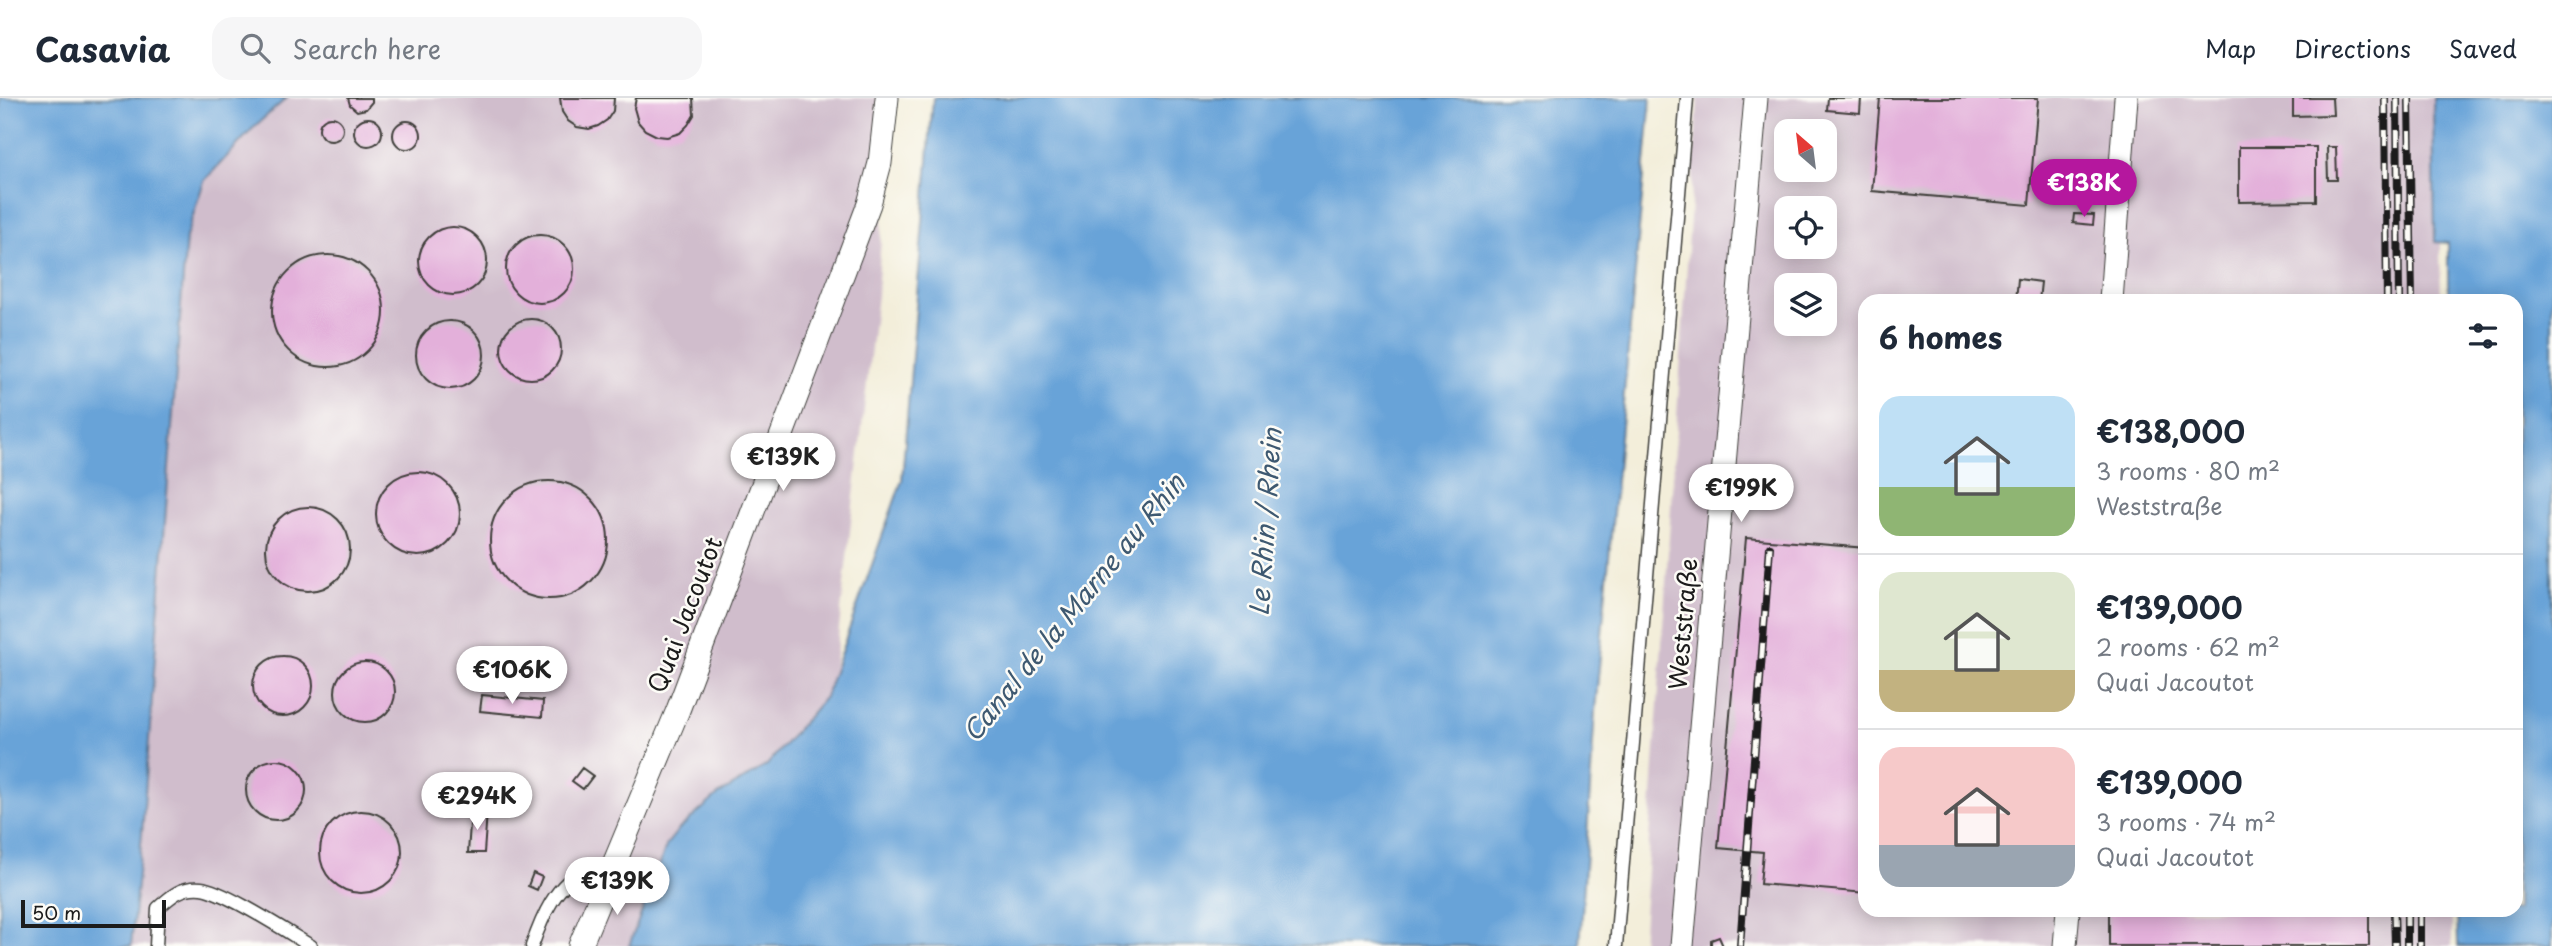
<!DOCTYPE html>
<meta charset="utf-8">
<style>
body{margin:0;font-family:"Playpen Sans",sans-serif;background:#f6f6f7;color:#1f2937;height:100vh;display:flex;flex-direction:column;font-size:26px;white-space:nowrap}
*{box-sizing:border-box;margin:0}
p{font-size:23px;color:#747a83}
.icon{flex:none;width:38px;height:38px;fill:none;stroke:currentColor;stroke-width:2;stroke-linecap:round;stroke-linejoin:round}
.map{position:relative;flex:1;overflow:hidden}
.side{position:absolute;left:1858px;top:196px;width:665px;height:623px;display:flex;flex-direction:column;background:#fff;border-radius:21px;box-shadow:0 4px 18px #0003}
.side>*{flex:none}
.needle{width:46px;rotate:332deg}
.fabs{position:absolute;left:1774px;top:21px;display:grid;gap:14px}
.fabs a{display:grid;place-items:center;width:63px;height:63px;border-radius:14px;background:#fff;box-shadow:0 4px 18px #0003;font-size:35px}
.scale{position:absolute;left:21px;bottom:18px;width:145px;box-sizing:border-box;padding-left:7px;border:4px solid #1c1c1c;border-top:0;font-size:19px;line-height:24px;white-space:nowrap;color:#1c1c1c;-webkit-text-stroke:5px #fdfcf7;paint-order:stroke}
.price{position:absolute;translate:-50% -60px;padding:0 16px;border-radius:24px;background:#fff;color:#222;font-size:23px;line-height:46px;filter:drop-shadow(0 2px 4px #0008)}
.price::after{content:'';position:absolute;left:50%;top:42px;width:21px;height:16px;margin-left:-10px;background:inherit;clip-path:polygon(0 0,100% 0,50% 100%)}
.price.active{background:#b5179e;color:#fff}
ul{padding:0;list-style:none}
li{display:flex;align-items:center;gap:21px;height:175px;padding:0 21px}
li+li{border-top:2px solid #e0e1e3}
li span{display:grid;place-items:center;flex:none;width:196px;height:140px;border-radius:21px;color:#555}
li>.icon{margin-inline-start:auto}
span .icon{width:84px;height:84px;fill:#fffc;stroke-width:1}
li b{font-size:30px}
h2{display:flex;justify-content:space-between;align-items:center;height:84px;padding:0 21px;font-size:30px}
header{display:flex;align-items:center;gap:42px;box-sizing:border-box;height:98px;padding:0 35px;background:#fff;border-bottom:2px solid #e0e1e3}
header strong{font-size:33px}
nav{display:flex;gap:38px;margin-inline-start:auto;font-size:24px}
.search{width:490px;height:63px;background:#f6f6f7;display:flex;align-items:center;gap:18px;box-sizing:border-box;padding:0 24px;border-radius:21px;color:#747a83;font-size:26px}
.map>svg:first-child{display:block}
</style>
<header>
<strong>Casavia</strong>
<div class="search"><svg class="icon" aria-label="search" viewBox="0 0 24 24"><circle cx="10" cy="10" r="6"/><path d="M15 15l6 6"/></svg>Search here</div>
<nav><a>Map</a><a>Directions</a><a>Saved</a></nav>
</header>
<div class="map">
<svg width="2552" height="848" viewBox="0 0 2552 848">
<rect width="100%" height="100%" fill="#fdfcf7"/>
<filter id="ink" filterUnits="userSpaceOnUse"><feTurbulence type="fractalNoise" baseFrequency=".0143" numOctaves="2"/><feDisplacementMap in="SourceGraphic" scale="14" xChannelSelector="R" yChannelSelector="G"/><feConvolveMatrix kernelMatrix="1 2 1 2 8 2 1 2 1" color-interpolation-filters="sRGB"/></filter>
<filter id="wash" filterUnits="userSpaceOnUse"><feTurbulence type="fractalNoise" baseFrequency=".00686" numOctaves="4" result="noise"/><feDisplacementMap in="SourceGraphic" scale="28" xChannelSelector="R" yChannelSelector="G"/><feGaussianBlur stdDeviation="1.57" result="paint"/><feColorMatrix in="noise" values="0 0 0 0 0 0 0 0 0 0 0 0 0 0 0 0 0 1.4 0 .05"/><feComposite in="paint" operator="in"/></filter>
<g filter="url(#wash)">
<rect width="100%" height="100%" fill="#f3eeda"/>
<path fill="#d0bdcc" fill-rule="evenodd" d="M0 0H891L877 197 834 574 808 848H0Z
M1698 0H2437L2441 203H1866V812H2452V848H1642ZM1787 33H1825V72H1787ZM1787 110H1825V149H1787ZM1787 187H1825V226H1787Z"/>
<path fill="#67a3d8" stroke="#42607a" stroke-width="2" d="M0 0H287L256 27 204 83 186 139 142 736 131 848H0Z
M933 0H1651L1595 613 1580 848H629L667 746 679 731 718 697 767 667 825 599 902 382Z
M2433 0H2552V848H2458L2457 812H2516V203H2448V145L2435 144Z"/>
<g id="blocks">
<path fill="#e3b0da" d="M348 0H372V4L366 11 357 13 350 7Z
M560 0H614L613 13 607 22 598 28 589 31 577 29 568 23 562 14Z
M636 0H693L694 17 688 27 680 35 667 39 657 38 645 32 638 24 634 10Z
M1828 0H1861L1860 15 1827 12Z
M1880 0H2038L2029 107 1872 93Z
M2293 0H2332L2333 17 2293 18Z
M319 31a12 12 0 1 1 24 0a12 12 0 1 1-24 0Z
M354 34a14 14 0 1 1 28 0a14 14 0 1 1-28 0Z
M393 37a14 14 0 1 1 28 0a14 14 0 1 1-28 0Z
M2239 49H2316V103L2239 104Z
M2327 49H2336L2337 82H2328Z
M2074 116 2094 117 2093 127 2073 125Z
M419 163a34 34 0 1 1 68 0a34 34 0 1 1-68 0Z
M506 171a34 34 0 1 1 68 0a34 34 0 1 1-68 0Z
M272 213a56 56 0 1 1 112 0a56 56 0 1 1-112 0Z
M2018 181 2041 184 2039 203H2016Z
M501 251a30 30 0 1 1 60 0a30 30 0 1 1-60 0Z
M416 257a34 34 0 1 1 68 0a34 34 0 1 1-68 0Z
M376 416a42 42 0 1 1 84 0a42 42 0 1 1-84 0Z
M490 442a59 59 0 1 1 118 0a59 59 0 1 1-118 0Z
M266 451a42 42 0 1 1 84 0a42 42 0 1 1-84 0Z
M1746 440 1866 450V795L1760 786 1763 754 1718 750Z
M253 588a30 30 0 1 1 60 0a30 30 0 1 1-60 0Z
M335 594a30 30 0 1 1 60 0a30 30 0 1 1-60 0Z
M482 597 543 603 542 619 480 613Z
M246 692a30 30 0 1 1 60 0a30 30 0 1 1-60 0Z
M582 670 593 678 583 691 572 683Z
M471 712 487 713 484 755H468Z
M320 754a41 41 0 1 1 82 0a41 41 0 1 1-82 0Z
M533 775 542 779 537 792 528 788Z
M2109 812H2369V848H2109Z
M1719 839 1723 848H1711V842Z"/>
</g>
</g>
<g filter="url(#ink)">
<use href="#blocks" fill-opacity="0" stroke="#3c3c38" stroke-width="2"/>
<g fill="none" stroke-linecap="round" stroke-linejoin="round">
<defs>
<path id="lane" d="M156 848 158 810C171 798 182 788 201 790 223 792 289 835 311 848
M532 848C541 822 556 783 585 774 593 771 604 773 612 773
M1616 848C1638 565 1665 283 1687 0"/>
<path id="street" d="M2111 203 2126 0
M580 848 678 612 869 106 880 65 887 0
M1682 848 1756 0
M2065 848 2068 812"/>
</defs>
<use href="#lane" stroke="#3c3c38" stroke-width="15"/>
<use href="#street" stroke="#3c3c38" stroke-width="25"/>
<use href="#lane" stroke="#fff" stroke-width="12"/>
<use href="#street" stroke="#fff" stroke-width="23"/>
<defs>
<path id="rail" d="M2385 0 2387 203
M2397 0 2399 203
M2409 0 2412 203
M2394 812 2395 848
M2407 812V848
M2420 812V848
M1740 848 1770 449"/>
</defs>
<use href="#rail" stroke="#1c1c1c" stroke-width="8"/>
<use href="#rail" stroke="#fdfcf7" stroke-width="5" stroke-dasharray="16" stroke-linecap="butt"/>
</g>
</g>
<g text-anchor="middle" stroke-width="5" stroke-linejoin="round" paint-order="stroke">
<g font-size="24" fill="#1c1c1c" stroke="#fdfcf7">
<text transform="translate(686 517) rotate(-69)" y="8">Quai Jacoutot</text>
<text transform="translate(1684 526) rotate(-85)" y="8">Weststraße</text>
</g>
<g font-size="26" font-style="italic" fill="#3e5971" stroke="#fdfcf7">
<text transform="translate(1266 424) rotate(-86)" y="9">Le Rhin / Rhein</text>
<text transform="translate(1074 510) rotate(-51)" y="9">Canal de la Marne au Rhin</text>
</g>
</g>
</svg>
<div class="fabs">
<a><svg class="needle" viewBox="-14 -14 28 28"><path d="M0-13l5 13h-10z" fill="#e53935"/><path d="M0 13l5-13h-10z" fill="#747a83"/></svg></a>
<a><svg class="icon" aria-label="locate" viewBox="0 0 24 24"><circle cx="12" cy="12" r="6"/><path d="M12 2v4M12 18v4M2 12h4M18 12h4"/></svg></a>
<a><svg class="icon" aria-label="layers" viewBox="0 0 24 24"><path d="M12 4l9 5-9 5-9-5zM3 14l9 5 9-5"/></svg></a>
</div>
<div class="scale">50 m</div>
<b class="price active" style="left:2084px;top:121px">€138K</b>
<b class="price" style="left:783px;top:395px">€139K</b>
<b class="price" style="left:1741px;top:426px">€199K</b>
<b class="price" style="left:512px;top:608px">€106K</b>
<b class="price" style="left:477px;top:734px">€294K</b>
<b class="price" style="left:617px;top:819px">€139K</b>
<section class="side">
<h2>6 homes<svg class="icon" aria-label="filters" viewBox="0 0 24 24"><path d="M4 7h16M4 17h16"/><circle cx="9" cy="7" r="2"/><circle cx="15" cy="17" r="2"/></svg></h2>
<ul>
<li><span style="background:linear-gradient(#bfe0f5 65%,#8fb573 0)"><svg class="icon" aria-label="home" viewBox="0 0 24 24"><path d="M3 11l9-7 9 7M6 9v11h12V9"/></svg></span><div><b>€138,000</b><p>3 rooms · 80 m²</p><p>Weststraße</p></div></li>
<li><span style="background:linear-gradient(#dfe7d0 70%,#c2b280 0)"><svg class="icon" aria-label="home" viewBox="0 0 24 24"><path d="M3 11l9-7 9 7M6 9v11h12V9"/></svg></span><div><b>€139,000</b><p>2 rooms · 62 m²</p><p>Quai Jacoutot</p></div></li>
<li><span style="background:linear-gradient(#f6c9c9 70%,#9aa5b1 0)"><svg class="icon" aria-label="home" viewBox="0 0 24 24"><path d="M3 11l9-7 9 7M6 9v11h12V9"/></svg></span><div><b>€139,000</b><p>3 rooms · 74 m²</p><p>Quai Jacoutot</p></div></li>
</ul>
</section>
</div>
